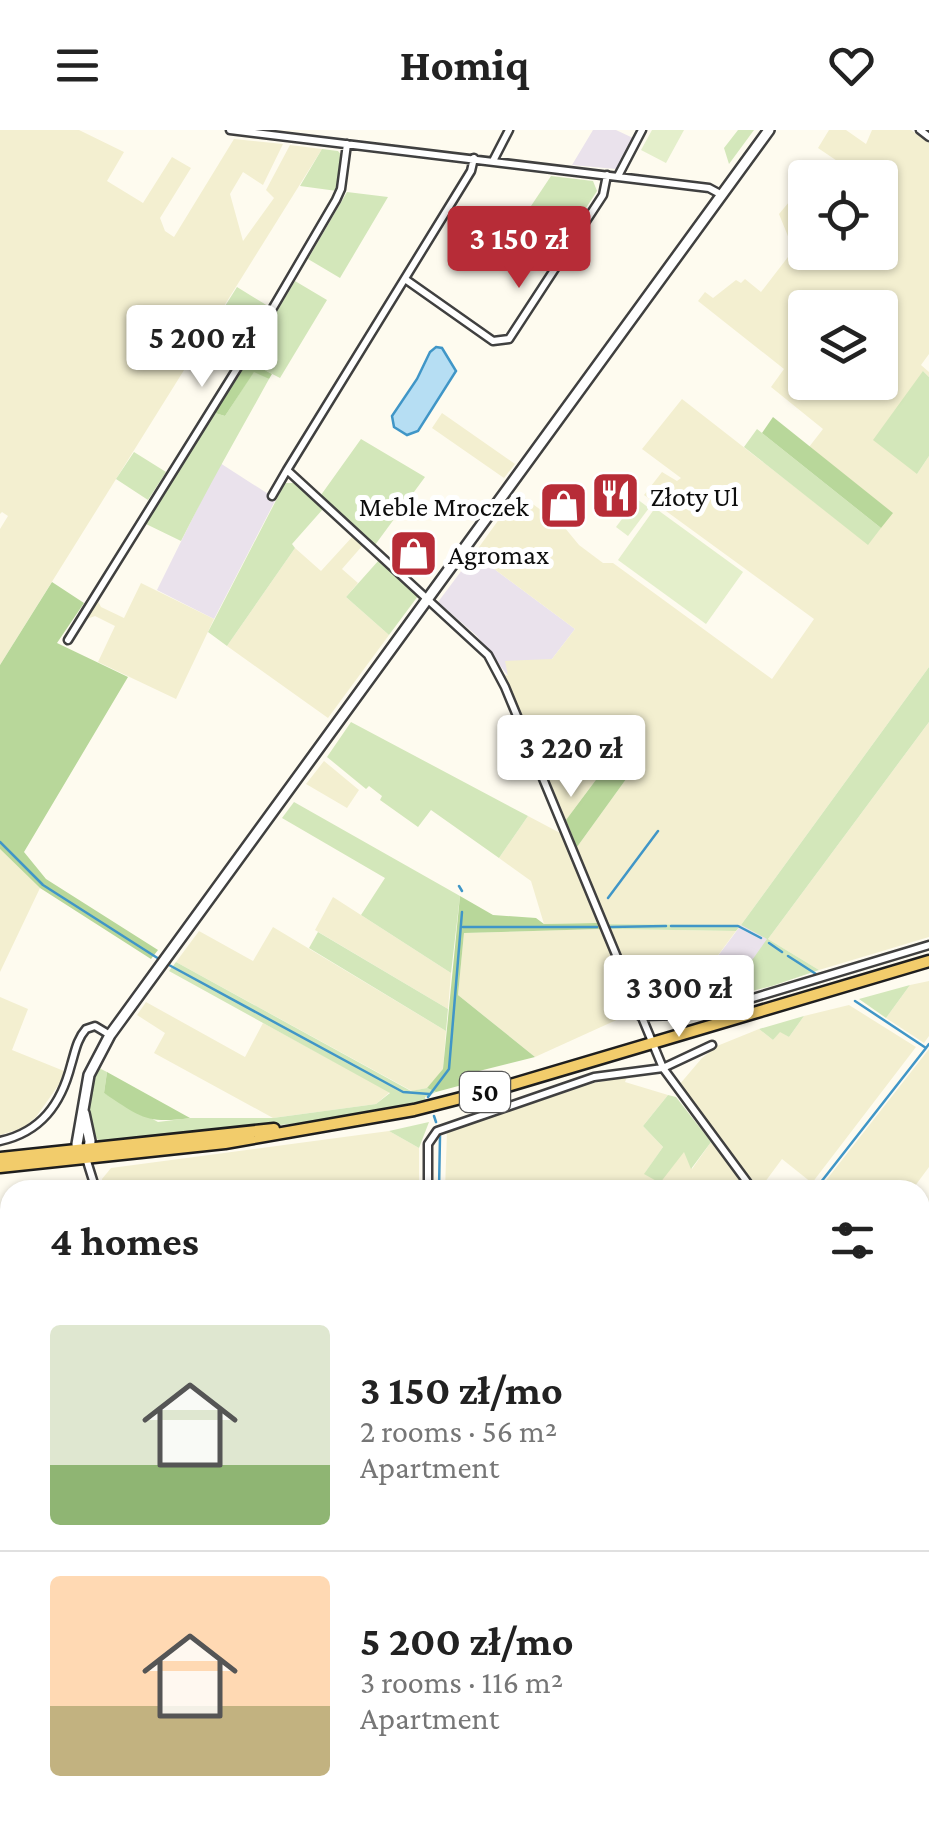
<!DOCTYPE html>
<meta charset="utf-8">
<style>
body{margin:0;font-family:"Crimson Pro",serif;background:#f6f6f6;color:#222;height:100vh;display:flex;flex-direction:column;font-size:38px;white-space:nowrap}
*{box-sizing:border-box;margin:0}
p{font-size:32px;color:#767676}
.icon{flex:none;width:55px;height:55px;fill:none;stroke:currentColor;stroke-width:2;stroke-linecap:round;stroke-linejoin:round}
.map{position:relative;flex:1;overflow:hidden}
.panel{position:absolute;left:0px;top:1050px;width:930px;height:642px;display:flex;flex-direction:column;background:#fff;border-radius:30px 30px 0 0;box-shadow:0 2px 8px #0004}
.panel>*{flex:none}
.controls{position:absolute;left:788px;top:30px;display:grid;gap:20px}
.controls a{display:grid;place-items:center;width:110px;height:110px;border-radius:10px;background:#fff;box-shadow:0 2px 8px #0004;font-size:50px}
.price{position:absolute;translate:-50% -85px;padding:0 22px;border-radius:10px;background:#fff;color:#222;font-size:32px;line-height:65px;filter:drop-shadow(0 2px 5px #0008)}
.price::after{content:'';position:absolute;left:50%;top:60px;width:30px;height:22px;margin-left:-15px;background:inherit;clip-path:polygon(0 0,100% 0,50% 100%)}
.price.current{background:#b72c37;color:#fff}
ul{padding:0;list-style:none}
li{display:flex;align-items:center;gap:30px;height:250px;padding:0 50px}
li+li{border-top:2px solid #e0e0e0}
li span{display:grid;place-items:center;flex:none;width:280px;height:200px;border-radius:10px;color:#555}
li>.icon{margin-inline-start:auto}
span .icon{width:120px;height:120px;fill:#fffc;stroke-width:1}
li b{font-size:42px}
h2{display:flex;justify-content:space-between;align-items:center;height:120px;padding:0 50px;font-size:42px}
header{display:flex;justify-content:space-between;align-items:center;height:130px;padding:0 50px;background:#fff;font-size:45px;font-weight:700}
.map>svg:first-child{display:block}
</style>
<header><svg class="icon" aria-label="menu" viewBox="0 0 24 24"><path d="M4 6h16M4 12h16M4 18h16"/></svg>Homiq<svg class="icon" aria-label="heart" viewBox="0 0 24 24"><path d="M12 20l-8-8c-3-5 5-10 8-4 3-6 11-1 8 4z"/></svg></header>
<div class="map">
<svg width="929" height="1692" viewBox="0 0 929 1692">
<rect width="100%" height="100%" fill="#fefbef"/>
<path fill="#eae2ec" d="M593 0H616L633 8 616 39 572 35Z
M220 333 276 369 214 489 157 460Z
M474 424 575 499 552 529 509 547 477 506 438 472Z
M741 795 768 809 726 867 682 874Z"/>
<path fill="#f3efd0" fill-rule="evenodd" d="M0 0H79L124 22 107 51 143 73 172 27 191 38 160 88 165 101 174 107 234 9 283 14 263 55 243 42 230 64 243 111 274 68 266 60 290 15 322 19 0 535V399L8 386 2 382 0 384Z
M829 0H846L866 14 872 0H911L929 13V224L921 235 929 242V247L923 241 917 344 929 326V537L741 795 608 794 577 717 629 645 610 631 566 690 504 544 508 546 505 531 552 529 575 499 474 424 518 363 565 398 579 415 603 433H613L772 549 814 489 644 365 662 342 677 351 681 348 642 319 682 269 868 414 892 383 809 317 823 299 771 257 784 239 698 171 705 162 713 168 736 150 741 153 745 149 761 162 788 127 800 136 779 84 805 53V122H880V48L844 47 849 39 818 18ZM805 178H880V252H805Z
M442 283 515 334 504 348 432 298Z
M353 406 363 415 342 439 358 453 346 467 389 505 328 588 227 516 295 418 321 441Z
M141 453 214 489 176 569 98 532 115 496 95 486 87 489 98 471 101 477 124 488Z
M929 592V807L819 840 768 809Z
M324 631 359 660 347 678 306 654Z
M528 686 562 704 597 793 544 794 531 751 499 728Z
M0 719 40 758 0 842Z
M333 767 451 843 448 879 315 800Z
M273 797 446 901 443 940 427 958 412 961 176 832 199 801 253 831Z
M600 799 634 882 535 927 458 865 464 803Z
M610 799 736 801 682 874 642 880Z
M929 851V906L924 913 886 888 910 855Z
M0 867 28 879 12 920 64 941 60 953 36 987 23 998 0 1005Z
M146 872 245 927 263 893 390 962 376 974 273 988 154 923 165 903 137 885Z
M849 875 916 917 812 1053 782 1029 759 1060 679 955 702 928 717 916 759 899 773 910 780 901 789 907 804 886Z
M929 919V1037L912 1060H815L820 1058Z
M627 947 625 952 668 965 643 996 663 1017 645 1043 685 1021 692 1039 711 1012 749 1060H445L447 1002 594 953Z
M389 1001 419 1018V1060H108L103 1057 102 1049 111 1038Z
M920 1071 929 1078V1275L920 1264Z
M7 1179 10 1199V1376L0 1369V1180Z
M920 1277 929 1289V1634L920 1621Z
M922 1670 925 1692H874L895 1683 920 1682Z
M683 1683H729L708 1692H662Z"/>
<path fill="#d3e7ba" d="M738 0H754L729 34 724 18Z
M322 19 338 21 342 26 337 61 300 56Z
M551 46 593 51 597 61 555 126 515 100Z
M347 62 388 67 340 148 308 129Z
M295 151 327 170 280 248 251 233 249 228Z
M237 157 268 176 239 226 205 208Z
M254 241 269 249C240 302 209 355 181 411L146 394 215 283 225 286Z
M923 241 929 247V326L917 344 873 310Z
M757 299 881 398 868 415 744 317Z
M361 309 425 347 375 415 321 365Z
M134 322 166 342 148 370 116 349Z
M285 353H296L323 379 292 414 295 418 227 516 208 502Z
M379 430 418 466 389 505 346 467Z
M929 537V592L768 809 819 840 772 856 726 867 767 809 741 795 736 801 610 799 608 794 741 795Z
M351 592 528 686 499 728 431 680 418 697 380 670 382 666 369 656 366 659 327 627Z
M294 672 460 766 451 843 361 785 385 748 282 688Z
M318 802 448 879 446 901 309 818Z
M176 832 411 961 427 958 436 962 425 967 426 972 318 991 102 1014C82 997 89 960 97 937L107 942 104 963 158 992 190 988H273L376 974 390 963 169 841Z
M910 855 886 888 859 869Z
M804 886 789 907 780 902 773 910 759 899Z
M668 965 676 967 711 1012 691 1039 684 1022 660 1053 644 1044 663 1017 643 996Z
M429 992 419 1018 389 1001Z
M0 1403 10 1411V1682H214L216 1692H0Z
M799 1683 806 1684 895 1683 874 1692H753L770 1683Z"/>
<path fill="#b8d79a" d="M248 231 272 244 269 249 254 242 225 286 215 283Z
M773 287 893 383 881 398 762 303Z
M52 452 84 473 57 513 128 547 24 722 46 749 158 820 151 829 40 758 0 719V535Z
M610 631 629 645 577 717 566 690Z
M460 766 493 785 536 788 544 794 597 793 600 799 464 803 458 865 535 927 479 941 477 951 436 962 427 958 443 939Z
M107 942 190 988C146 994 140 987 104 963Z
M566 1682 570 1692H216L214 1683Z"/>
<path fill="#e4efcb" d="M652 0H684L666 33 641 20Z
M637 369 649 378 628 406 616 397Z
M655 378 743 442 706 494 618 430Z"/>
<path fill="#b6def3" stroke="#4096c7" stroke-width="2.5" d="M436 217 442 218 456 241 418 301 407 305 394 297 392 286 417 249 430 222Z
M0 1464 10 1474V1569L0 1553Z"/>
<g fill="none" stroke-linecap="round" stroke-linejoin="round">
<path stroke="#4096c7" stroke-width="2.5" d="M0 712 43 755 159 829
M459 756 462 761
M608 768 658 701
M671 796H738L761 808
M463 797H597
M610 797 666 796
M769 813 782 822
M788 826 816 844
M169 835 403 962 429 964
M855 871 926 918 929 914
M428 967 449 939 462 782
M434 986 436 992
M821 1052 926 918
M439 1060 440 1006
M0 1391 10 1399
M920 1596 929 1557
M920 1636 925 1645 929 1674"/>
<defs>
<path id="minor" d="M230 0 709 58 722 65
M920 0 929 7
M474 28 471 41 287 340 488 525 505 557 663 938 753 1060
M493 31 509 0
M618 46 642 0
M405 149 493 211 509 209 603 65 607 45
M272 366 287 340
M68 510 243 229 336 70 341 59 347 14
M640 886 687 885 713 880 929 815
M0 1011C41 1002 61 974 71 935 75 922 77 909 86 899L95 896 110 905
M86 1028 96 1060
M428 1060V1014L437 1001 594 947 663 938 712 915
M920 1273 929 1285
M570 1682 573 1692"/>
<path id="tertiary" d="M84 983 90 1011 89 1021
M80 1023 77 1014 89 945 110 905 769 0"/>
<path id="primary" d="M0 1028 274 999
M0 1037 225 1013 414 980 504 957 929 831"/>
</defs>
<use href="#minor" stroke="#404040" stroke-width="11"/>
<use href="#tertiary" stroke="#404040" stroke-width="14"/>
<use href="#primary" stroke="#1e1e1e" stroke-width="15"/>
<use href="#minor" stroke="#fff" stroke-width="6"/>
<use href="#tertiary" stroke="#fff" stroke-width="9"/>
<use href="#primary" stroke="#f2cc6b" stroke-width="10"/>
</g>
<defs>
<symbol id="restaurant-square" viewBox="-11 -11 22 22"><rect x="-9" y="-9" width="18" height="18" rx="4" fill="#b72c37" stroke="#fff"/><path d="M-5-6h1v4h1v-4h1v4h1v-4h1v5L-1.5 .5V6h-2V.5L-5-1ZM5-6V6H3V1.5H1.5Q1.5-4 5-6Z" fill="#fff"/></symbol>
<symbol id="shop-square" viewBox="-11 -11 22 22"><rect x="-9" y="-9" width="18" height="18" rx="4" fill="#b72c37" stroke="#fff"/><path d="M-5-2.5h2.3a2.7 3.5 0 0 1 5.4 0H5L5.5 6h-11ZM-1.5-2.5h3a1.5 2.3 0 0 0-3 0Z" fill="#fff"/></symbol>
</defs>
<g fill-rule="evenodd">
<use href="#restaurant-square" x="588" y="338" width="55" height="55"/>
<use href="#shop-square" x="536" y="348" width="55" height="55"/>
<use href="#shop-square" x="386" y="396" width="55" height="55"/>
</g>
<g text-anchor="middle" stroke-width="10" stroke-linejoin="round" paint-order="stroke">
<rect fill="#fff" stroke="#565656" stroke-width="2.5" x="460" y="942" width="50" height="40" rx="8"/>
<g font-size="25" font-weight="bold" fill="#0d0d0d">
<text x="485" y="971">50</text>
</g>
<g font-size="28" fill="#0d0d0d" stroke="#fff" text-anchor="start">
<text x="650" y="376">Złoty Ul</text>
<text x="529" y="386" text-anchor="end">Meble Mroczek</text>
<text x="448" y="434">Agromax</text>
</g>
</g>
</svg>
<div class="controls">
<a><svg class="icon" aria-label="locate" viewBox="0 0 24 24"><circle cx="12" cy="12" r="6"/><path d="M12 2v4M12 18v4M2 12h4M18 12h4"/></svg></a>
<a><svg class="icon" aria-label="layers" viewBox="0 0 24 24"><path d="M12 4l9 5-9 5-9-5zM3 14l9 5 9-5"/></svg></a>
</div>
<b class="price current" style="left:519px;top:161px">3 150 zł</b>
<b class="price" style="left:202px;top:260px">5 200 zł</b>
<b class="price" style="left:571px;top:670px">3 220 zł</b>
<b class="price" style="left:679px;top:910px">3 300 zł</b>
<section class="panel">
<h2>4 homes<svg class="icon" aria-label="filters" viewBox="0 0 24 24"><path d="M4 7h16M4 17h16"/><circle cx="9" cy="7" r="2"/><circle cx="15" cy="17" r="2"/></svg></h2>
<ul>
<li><span style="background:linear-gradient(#dfe7d0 70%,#8fb573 0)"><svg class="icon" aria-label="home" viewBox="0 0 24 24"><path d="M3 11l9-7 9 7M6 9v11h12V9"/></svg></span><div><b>3 150 zł/mo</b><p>2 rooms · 56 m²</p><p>Apartment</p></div></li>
<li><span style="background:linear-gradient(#ffd9b3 65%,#c2b280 0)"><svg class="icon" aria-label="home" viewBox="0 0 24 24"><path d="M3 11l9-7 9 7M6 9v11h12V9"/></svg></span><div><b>5 200 zł/mo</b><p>3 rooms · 116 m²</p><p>Apartment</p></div></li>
</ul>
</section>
</div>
